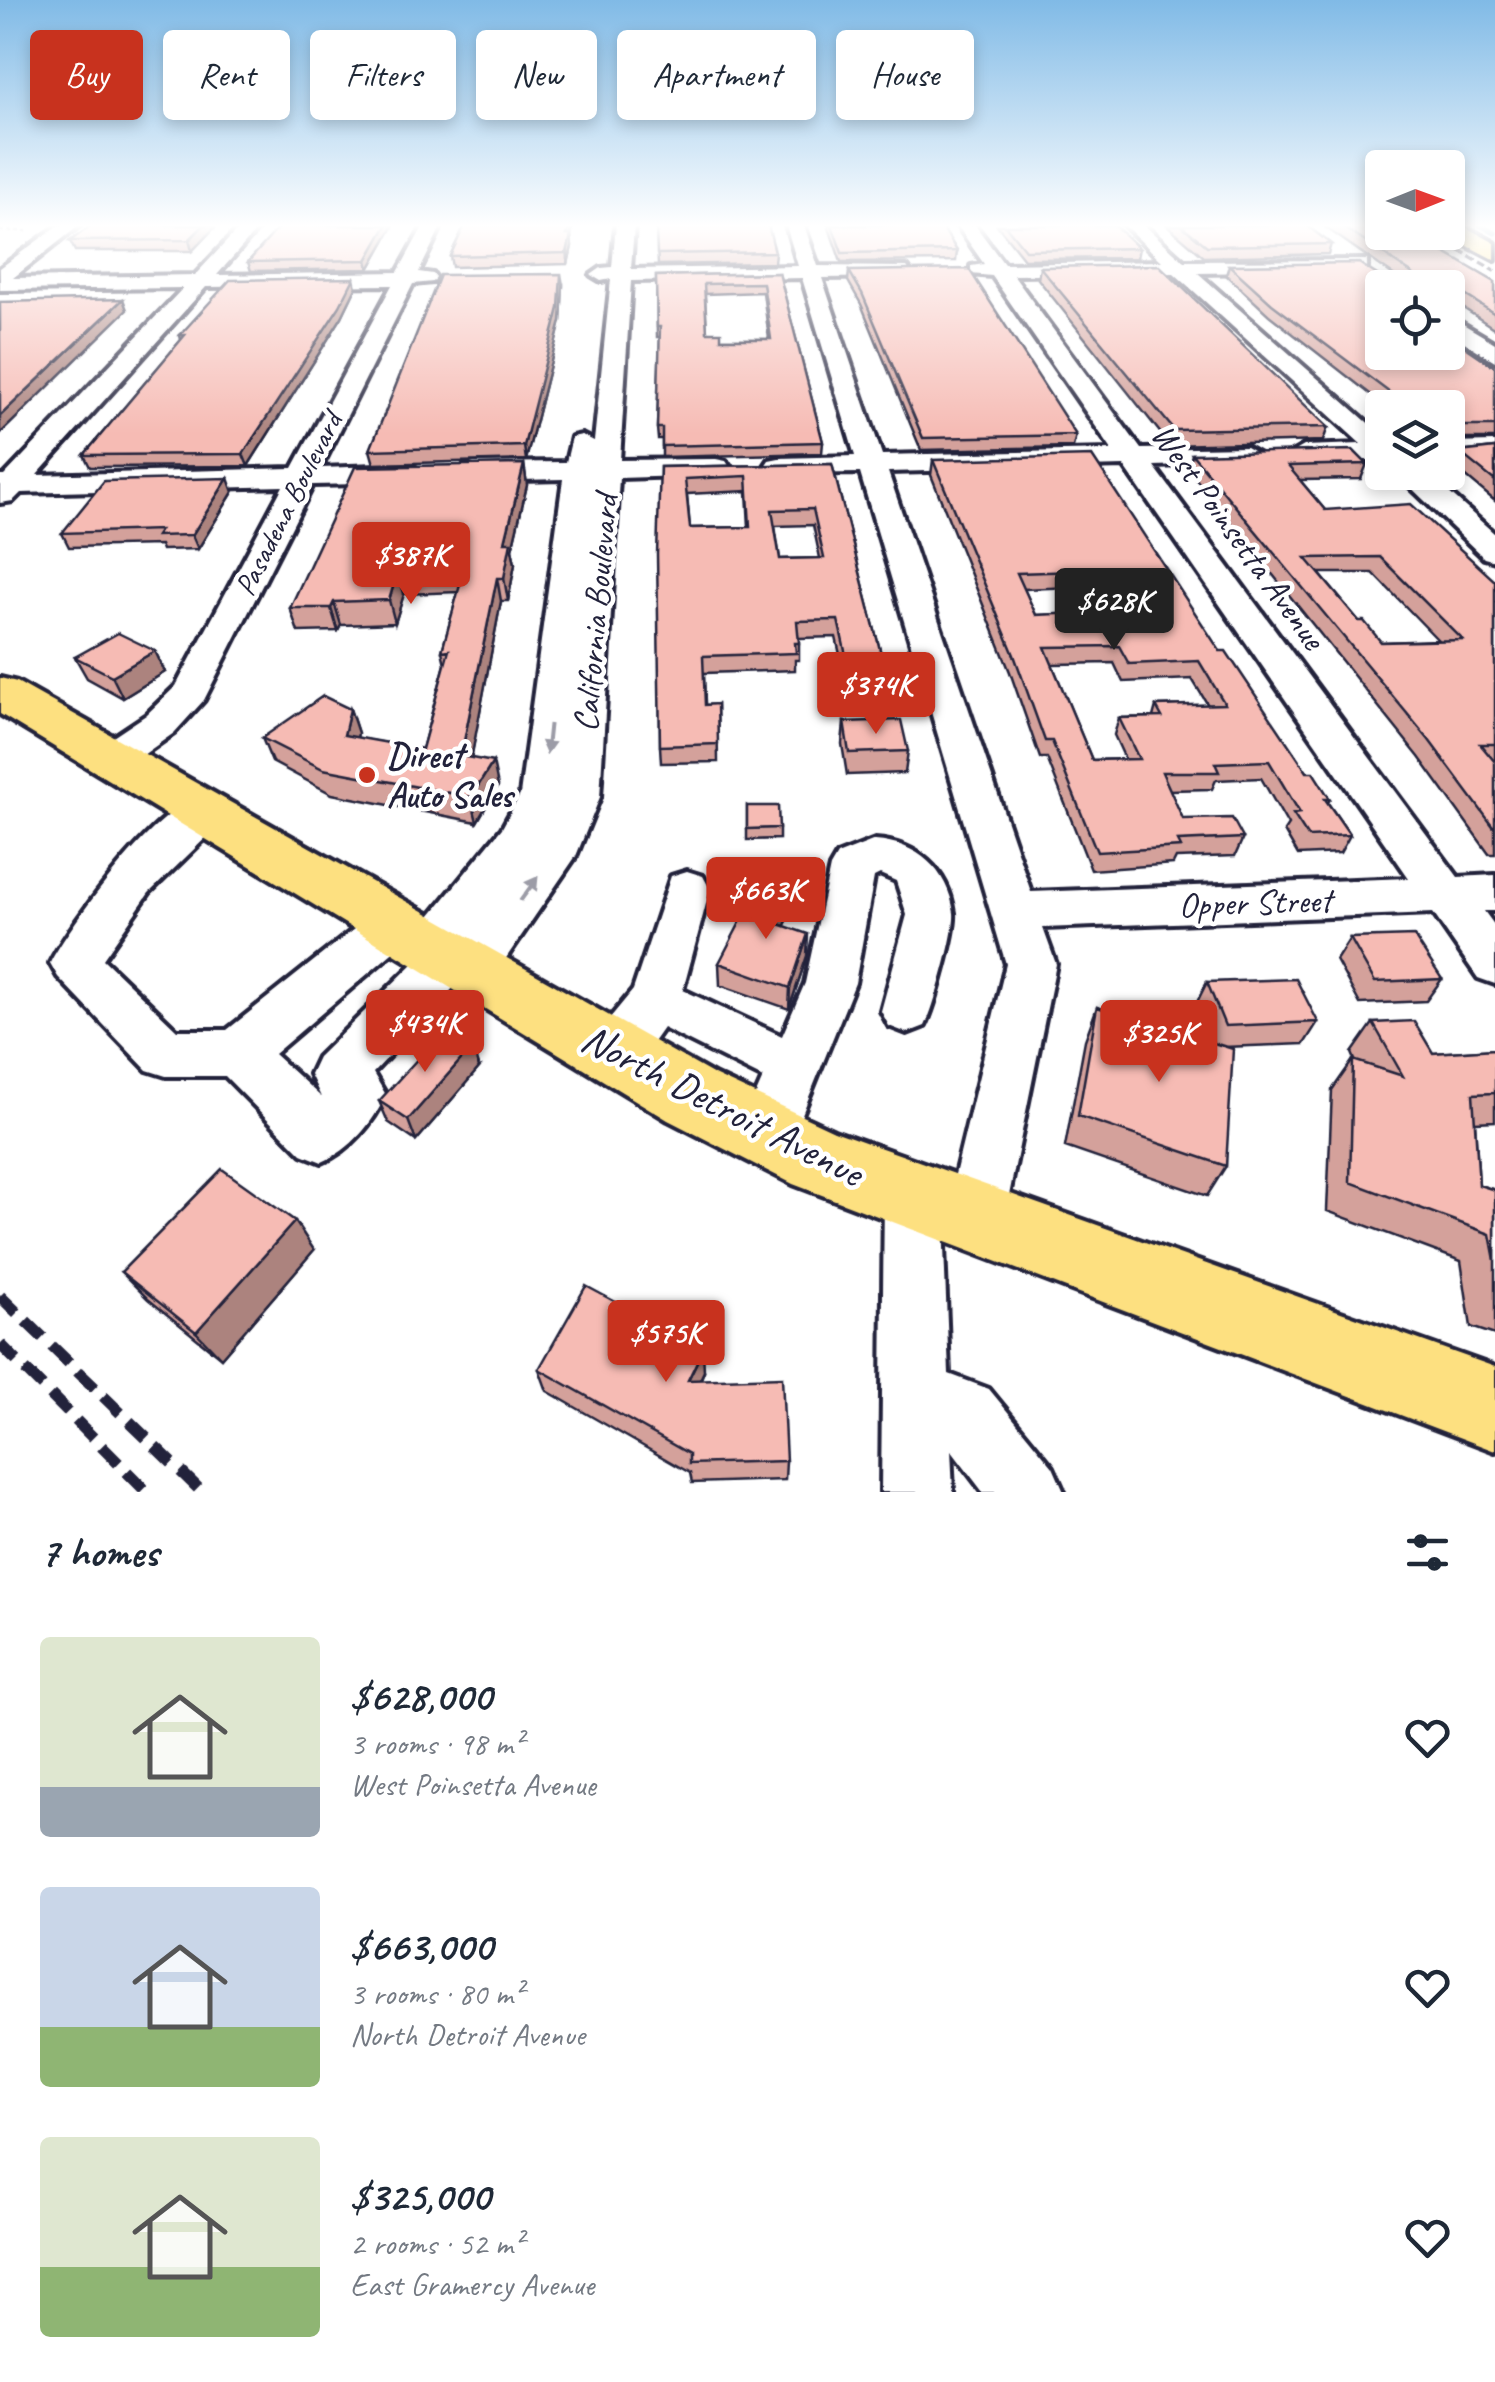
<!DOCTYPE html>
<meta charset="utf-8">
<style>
body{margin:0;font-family:Caveat,sans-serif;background:#f2f2f3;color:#1f2937;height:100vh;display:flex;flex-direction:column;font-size:38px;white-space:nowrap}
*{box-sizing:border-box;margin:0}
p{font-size:32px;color:#747a83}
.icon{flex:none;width:55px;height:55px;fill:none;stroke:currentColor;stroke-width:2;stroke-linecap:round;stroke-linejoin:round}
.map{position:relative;height:1492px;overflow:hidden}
.details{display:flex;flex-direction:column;background:#fff;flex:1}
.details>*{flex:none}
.banner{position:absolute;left:30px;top:30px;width:1435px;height:90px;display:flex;gap:20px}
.needle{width:65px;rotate:89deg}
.tools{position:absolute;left:1365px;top:150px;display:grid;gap:20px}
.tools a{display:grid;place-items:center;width:100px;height:100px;border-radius:10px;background:#fff;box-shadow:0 5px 15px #0003;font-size:50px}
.price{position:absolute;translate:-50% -85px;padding:0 22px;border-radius:10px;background:#c8321e;color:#fff;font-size:32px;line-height:65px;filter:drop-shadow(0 2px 5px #0008)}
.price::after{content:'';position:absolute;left:50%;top:60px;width:30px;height:22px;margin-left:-15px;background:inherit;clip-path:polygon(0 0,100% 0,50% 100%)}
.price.selected{background:#222;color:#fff}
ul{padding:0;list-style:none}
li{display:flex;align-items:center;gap:30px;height:250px;padding:0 40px}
li span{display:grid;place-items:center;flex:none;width:280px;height:200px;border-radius:10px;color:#555}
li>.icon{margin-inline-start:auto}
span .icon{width:120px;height:120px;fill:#fffc;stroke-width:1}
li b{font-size:42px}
h2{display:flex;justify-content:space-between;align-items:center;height:120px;padding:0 40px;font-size:42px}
.tag{padding:0 35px;border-radius:10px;background:#fff;box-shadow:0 5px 15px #0003;font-size:35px;line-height:90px}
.tag.selected{background:#c8321e;color:#fff}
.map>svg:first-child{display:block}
</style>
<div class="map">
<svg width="1495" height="1492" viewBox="0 0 1495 1492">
<rect width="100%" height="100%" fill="#fff"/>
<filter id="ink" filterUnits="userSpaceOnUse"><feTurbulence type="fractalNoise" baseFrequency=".01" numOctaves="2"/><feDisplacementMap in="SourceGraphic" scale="20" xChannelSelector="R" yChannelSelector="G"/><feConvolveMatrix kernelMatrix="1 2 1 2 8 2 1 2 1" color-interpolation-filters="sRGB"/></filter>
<g filter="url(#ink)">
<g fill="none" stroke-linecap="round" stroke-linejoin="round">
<path stroke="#5d83a0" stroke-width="5" d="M1480 225 1495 233"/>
<defs>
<path id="minor" d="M59 225H80L13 278 195 275 242 225H261L217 275 398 272 424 225H442L419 272 433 274 436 278 433 282 413 284 321 468 406 465 416 468 420 474 416 480 406 483 313 485 204 700 174 733 126 767 112 771 98 767 92 757 98 747 146 715 176 686 283 486 21 493 13 501 0 503V476H4L183 288 0 290V268ZM392 285 293 468 37 475 206 287Z
M616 225H634L631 269 798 266 786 225H804L818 266 907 267 910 271 900 277 822 278 882 455 1112 450 992 276 971 274V266L984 264 957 225H975L1004 264 1162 261 1124 225H1144L1184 261 1367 260V268L1360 270 1198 273 1382 435V460H1294L1290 454 1304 446 1361 444 1174 273 1013 275 1141 449 1246 447 1260 455 1246 463 1154 466 1458 877 1495 875V911H1484L1495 926V984L1478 978 1433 913 1043 928 1056 964 1004 1220 995 1241 974 1250 953 1241 944 1220 1006 964 860 473 779 474 769 472 765 466 769 460 779 458 855 456 802 278 631 281 620 460 716 459 726 461 730 467 726 473 716 475 619 478 600 797 576 856 489 983 472 989 457 984 373 1073 386 1095C373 1123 351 1150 322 1162L302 1154 225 1076H166L147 1070 58 977 50 963C69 926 163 796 206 797 211 797 216 800 221 801L227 812 221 823 149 893 103 959 177 1030H227L378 910 395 904 412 910 419 923 412 936 274 1054 321 1097 310 1074 318 1057 417 960 410 946 417 932 502 828 520 795 563 479 474 481 464 478 460 472 464 466 474 463 566 462 572 437 582 435 594 441 611 279 601 281 591 275 601 268 612 267ZM1124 466 1409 878 1031 892 888 472Z
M1448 315 1495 343V361L1448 332Z
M1495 442V458L1448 459V443Z
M1395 472H1426L1495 534V561L1484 558Z
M875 840C917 843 948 869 954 913 956 931 934 1008 925 1026L907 1033 889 1026 881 1011 907 915 896 881 880 874 874 877 855 983 786 1154 766 1162 746 1154 738 1135 763 1078 663 1028 634 1069 615 1075 596 1069 589 1052 596 1035 633 990 671 876 687 871 703 876 710 889 683 990 782 1036 805 983 830 867 837 855Z
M913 1167 934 1175 942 1196 949 1374 989 1389 1053 1467 1064 1492H983L951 1450 953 1492H881L884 1196 892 1175Z"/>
<path id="major" d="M1448 225H1462L1495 243V260L1441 232H1448Z
M0 678 17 682 716 1076 834 1131 1495 1367V1451L793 1184 668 1120 0 714Z"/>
</defs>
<use href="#minor" stroke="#22223b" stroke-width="8"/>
<use href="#major" stroke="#22223b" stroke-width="8"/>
<path stroke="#22223b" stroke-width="2.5" stroke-dasharray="4 4" stroke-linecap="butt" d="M0 231H27"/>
<use href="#minor" fill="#fff" fill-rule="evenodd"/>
<use href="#major" fill="#fde080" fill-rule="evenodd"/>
<path stroke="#22223b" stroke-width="4" stroke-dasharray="8 4" stroke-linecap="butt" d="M1428 232 1495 271"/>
<path stroke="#22223b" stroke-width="12" stroke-dasharray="24 12" stroke-linecap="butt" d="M0 1296 202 1492
M0 1344 147 1492"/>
</g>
<path fill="#d4a19b" stroke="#22223b" stroke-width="2.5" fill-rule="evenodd" d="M217 225 192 251H75L70 241Z
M281 225H394L369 269 251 271 248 262Z
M465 225H573L571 235 572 246 568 264 452 267 450 256Z
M656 225 775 252 774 263 658 265Z
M828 225H941L957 251 956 261 841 262Z
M997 225H1114L1139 248 1137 258 1024 259Z
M1167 225H1306L1331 244 1328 254 1204 257Z
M1322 225H1382L1495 282V329L1448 298V288H1382V352L1495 367V439H1450L1448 444V408H1388L1269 315 1226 275 1229 265 1386 281H1402Z
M1040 267 1328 427 1323 441 1170 445 1038 279Z
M849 271 1076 435 1073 447 921 450 861 304 848 281Z
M779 273 823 442 822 453 662 457V439H658L657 428 660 337H657L656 276ZM763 292 769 339H721L707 332 705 294Z
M563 285 561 321 526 460 374 464 370 450Z
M356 288 342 317 248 466 90 467 84 455 181 340 180 335Z
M1495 448V501L1452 465 1459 452Z
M1192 454 1367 464 1361 479 1300 480 1325 510 1495 581V854H1489L1419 757 1188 469ZM1319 573H1373L1438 640 1381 642 1359 621Z
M933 460 1220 651 1307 772 1330 799 1328 803 1350 835 1340 853 1298 855 1284 831 1288 825 1261 778 1216 780 1212 789 1169 790 1183 819 1243 838 1235 856 1176 858 1173 864 1091 870 1047 758H1040L1010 672 931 475ZM1075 587 1089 613 1036 615 1024 589ZM1114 663 1123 682 1192 679 1208 705 1156 706 1153 717 1119 718 1114 735 1125 759 1092 760 1052 664Z
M524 464 527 485 512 549 515 564 508 601H501L471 758 498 786 477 822 332 794 272 762 262 738 350 709 358 733 357 738 422 749 445 664 442 651 458 592 404 594 395 623 341 625 338 631 298 632 290 608Z
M832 464 888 681 886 698 850 699 836 637 799 638V660H795V670L704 673 705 705 717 704 718 762 661 763 660 746V467ZM747 491 749 527 690 528 687 494ZM813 525 820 558 780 559 775 526Z
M233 492 198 549 162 550 160 545 69 547 62 533Z
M155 651 165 672 123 698 87 678 75 657Z
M844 722 908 751 905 773 847 775 842 744Z
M747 806 779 828V839L747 840Z
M788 899 787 921 784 926 807 956 789 1009 720 985 719 963Z
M1350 938 1442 979 1426 1001 1360 1004 1336 960Z
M1207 982 1318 1022 1304 1044 1224 1047 1226 1166 1207 1196 1065 1147 1085 1040 1097 1007 1212 1043 1196 1004Z
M1373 1023 1433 1053 1495 1049V1121L1475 1122 1479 1185 1495 1190V1335L1471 1327 1461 1261 1327 1211 1332 1090 1353 1060H1355L1352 1053Z
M479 1068 416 1141 388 1122 379 1101Z
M314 1250 221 1358 148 1299 121 1272Z
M539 1369 704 1371 701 1379 786 1461 785 1480 692 1483 690 1473 547 1391Z"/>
<path fill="#ac837e" stroke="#22223b" stroke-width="2.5" d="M204 225H217L192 251 189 240Z
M387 225H394L369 269 367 260Z
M570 225H573L569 242 571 235 572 246 568 264 567 235Z
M561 274 563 285 561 321 526 460 524 446Z
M354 278 356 288 342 317 248 466 243 454Z
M123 299 127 310 0 434V416Z
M524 464 527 485 512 549 515 564 508 601 504 578 505 542Z
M228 478 233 492 198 549 192 535Z
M398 571 404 594 395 623 389 600Z
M497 578 501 601 467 781 461 756Z
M334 602 341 625 338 631 331 608Z
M155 651 165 672 123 698 112 676Z
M350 709 358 733 352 759 344 735Z
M493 762 498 786 477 822 471 797Z
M788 899 787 921 775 945 776 923Z
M808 934 807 956 789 1009 790 988Z
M472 1047 479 1068 416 1141 408 1120Z
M295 1221 314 1250 221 1358 196 1332Z
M703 1349 704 1371 690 1401 688 1380Z"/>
<path fill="#f6bbb4" stroke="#22223b" stroke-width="2.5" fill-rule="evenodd" d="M92 225H204L189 240 70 241Z
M281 225H387L367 260 248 262Z
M465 225H570L567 235H571L567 253 450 256Z
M656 225H768L775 252 657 254Z
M832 225H941L957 251 842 253Z
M1005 225H1114L1139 248 1025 250Z
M1181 225H1306L1331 244 1207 246Z
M1340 225H1382V232H1409L1495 282V314L1443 281 1372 283 1382 291V352H1448V335L1495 367V426H1454L1450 438 1448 436V408H1410L1272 304 1229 265 1359 263 1386 281H1410L1413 274Z
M1159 265 1328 427 1174 430 1040 267Z
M969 269 1076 435 923 438 862 293 849 271Z
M779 273 823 442 662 446V428H657L660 327H657L656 276ZM763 283 771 339H721V332H707L704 284Z
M561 274 559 308 524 446 370 450 440 275Z
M354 278 340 306 243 454 84 455 185 335H180L230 280Z
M123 299 0 416V302Z
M1495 448V481L1459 452Z
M1353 450 1367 464 1288 466 1325 510 1411 504 1495 581V744H1480L1495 762V829L1429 740 1192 454ZM1380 557 1463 640 1381 642 1364 621H1359L1306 558Z
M1092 456 1220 651H1226L1307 772H1313L1330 799H1325L1350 835 1308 837 1293 814 1300 813 1269 761 1215 763 1219 772H1162L1183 819 1232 818 1243 838 1178 841 1181 847 1097 852 1052 741H1045L1014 655 933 460ZM1079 571 1102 612 1036 615 1017 573ZM1119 646 1129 664 1199 661 1225 704 1156 706 1162 717 1119 718 1139 759 1092 760 1045 647Z
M524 464 505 542H511L504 578H497L461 756 493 762 471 797 323 769 262 738 323 696 350 709 344 735 422 749 449 650 442 651 464 570 398 571 389 600 334 602 331 608H290L355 467Z
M832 464 888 681 852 682 838 620 797 621 799 643H795L796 653 703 656 705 705 717 704 718 744 660 746 657 554 660 467ZM747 476 750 527 690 528 685 479ZM813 509 824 558 780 559 772 510Z
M228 478 192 535 156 536 160 530 62 533 104 481Z
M118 633 155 651 112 676 75 657Z
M901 720 908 751 849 753 844 722Z
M747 806H778L779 828 747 829Z
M757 890 788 899 776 923 808 934 790 988 719 963Z
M1414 936 1442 979 1375 982 1350 938Z
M1296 979 1318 1022 1225 1026 1207 982Z
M1097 1007 1233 1049 1226 1166 1078 1116Z
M1414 1021 1433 1053 1495 1049V1093L1473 1094 1479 1185 1495 1190V1260L1490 1234 1350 1182 1353 1060 1403 1076 1373 1023Z
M444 1030 472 1047 408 1120 379 1101Z
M222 1169 295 1221 196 1332 121 1272Z
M586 1286 703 1349 688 1380 782 1377 786 1461 689 1464V1454L539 1369Z"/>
<defs><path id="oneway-solid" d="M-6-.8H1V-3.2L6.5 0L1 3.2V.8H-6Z" transform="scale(2.5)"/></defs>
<g fill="#9c9ca7">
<use href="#oneway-solid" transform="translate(548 739) rotate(96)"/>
<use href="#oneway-solid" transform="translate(529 889) rotate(-54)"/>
</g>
</g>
<linearGradient id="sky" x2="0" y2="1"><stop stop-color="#80bae6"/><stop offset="0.52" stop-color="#fff"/><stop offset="1" stop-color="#fff" stop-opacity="0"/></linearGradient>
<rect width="1495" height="434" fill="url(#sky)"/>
<circle fill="#c8321e" stroke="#fff" stroke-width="4" cx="367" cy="775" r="10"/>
<g text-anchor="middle" stroke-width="9" stroke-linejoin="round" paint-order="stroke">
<g font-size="30" fill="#22223b" stroke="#fff">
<text transform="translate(288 504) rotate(-63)" y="10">Pasadena Boulevard</text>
</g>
<g font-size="35" fill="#22223b" stroke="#fff">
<text transform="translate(1239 536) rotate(54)" y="12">West Poinsetta Avenue</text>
<text transform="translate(595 613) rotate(-85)" y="12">California Boulevard</text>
<text transform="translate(1255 902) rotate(-2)" y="12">Opper Street</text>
</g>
<g font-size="35" font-weight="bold" fill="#22223b" stroke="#fff" text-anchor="start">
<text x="387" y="767">Direct<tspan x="387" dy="40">Auto Sales</tspan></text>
</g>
<g font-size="42" fill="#22223b" stroke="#fff">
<text transform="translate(723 1104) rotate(27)" y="15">North Detroit Avenue</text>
</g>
</g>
</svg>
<div class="tools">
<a><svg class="needle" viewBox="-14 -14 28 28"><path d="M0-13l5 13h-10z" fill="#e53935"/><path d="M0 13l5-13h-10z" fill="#747a83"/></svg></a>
<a><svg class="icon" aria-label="locate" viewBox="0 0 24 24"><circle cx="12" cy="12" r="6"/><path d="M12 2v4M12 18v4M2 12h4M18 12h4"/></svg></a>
<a><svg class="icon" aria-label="layers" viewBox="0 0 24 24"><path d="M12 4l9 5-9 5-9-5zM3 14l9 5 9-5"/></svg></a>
</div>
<b class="price" style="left:411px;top:607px">$387K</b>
<b class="price selected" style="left:1114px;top:653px">$628K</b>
<b class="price" style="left:876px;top:737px">$374K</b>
<b class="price" style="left:766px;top:942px">$663K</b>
<b class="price" style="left:425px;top:1075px">$434K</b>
<b class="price" style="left:1159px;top:1085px">$325K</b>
<b class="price" style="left:666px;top:1385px">$575K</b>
<div class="banner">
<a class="tag selected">Buy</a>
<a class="tag">Rent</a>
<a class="tag">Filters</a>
<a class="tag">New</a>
<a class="tag">Apartment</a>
<a class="tag">House</a>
</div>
</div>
<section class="details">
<h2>7 homes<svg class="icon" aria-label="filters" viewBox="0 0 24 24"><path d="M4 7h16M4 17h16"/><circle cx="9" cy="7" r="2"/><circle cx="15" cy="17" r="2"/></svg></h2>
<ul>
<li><span style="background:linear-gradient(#dfe7d0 75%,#9aa5b1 0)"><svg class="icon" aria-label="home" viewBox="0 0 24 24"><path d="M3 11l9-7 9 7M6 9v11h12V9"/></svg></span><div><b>$628,000</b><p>3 rooms · 98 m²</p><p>West Poinsetta Avenue</p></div><svg class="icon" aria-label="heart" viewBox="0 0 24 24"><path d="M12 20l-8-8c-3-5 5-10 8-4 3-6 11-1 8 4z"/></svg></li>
<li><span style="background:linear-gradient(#c9d6e8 70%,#8fb573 0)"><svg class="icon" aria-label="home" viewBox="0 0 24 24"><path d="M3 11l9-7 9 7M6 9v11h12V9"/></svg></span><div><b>$663,000</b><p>3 rooms · 80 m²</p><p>North Detroit Avenue</p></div><svg class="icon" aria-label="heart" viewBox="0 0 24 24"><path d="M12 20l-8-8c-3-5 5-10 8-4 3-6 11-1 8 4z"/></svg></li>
<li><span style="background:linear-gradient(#dfe7d0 65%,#8fb573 0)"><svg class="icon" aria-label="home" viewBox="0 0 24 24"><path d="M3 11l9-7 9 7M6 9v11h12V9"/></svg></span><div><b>$325,000</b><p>2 rooms · 52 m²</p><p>East Gramercy Avenue</p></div><svg class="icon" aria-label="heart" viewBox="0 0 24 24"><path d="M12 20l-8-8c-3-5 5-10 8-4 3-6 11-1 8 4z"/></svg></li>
</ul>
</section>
